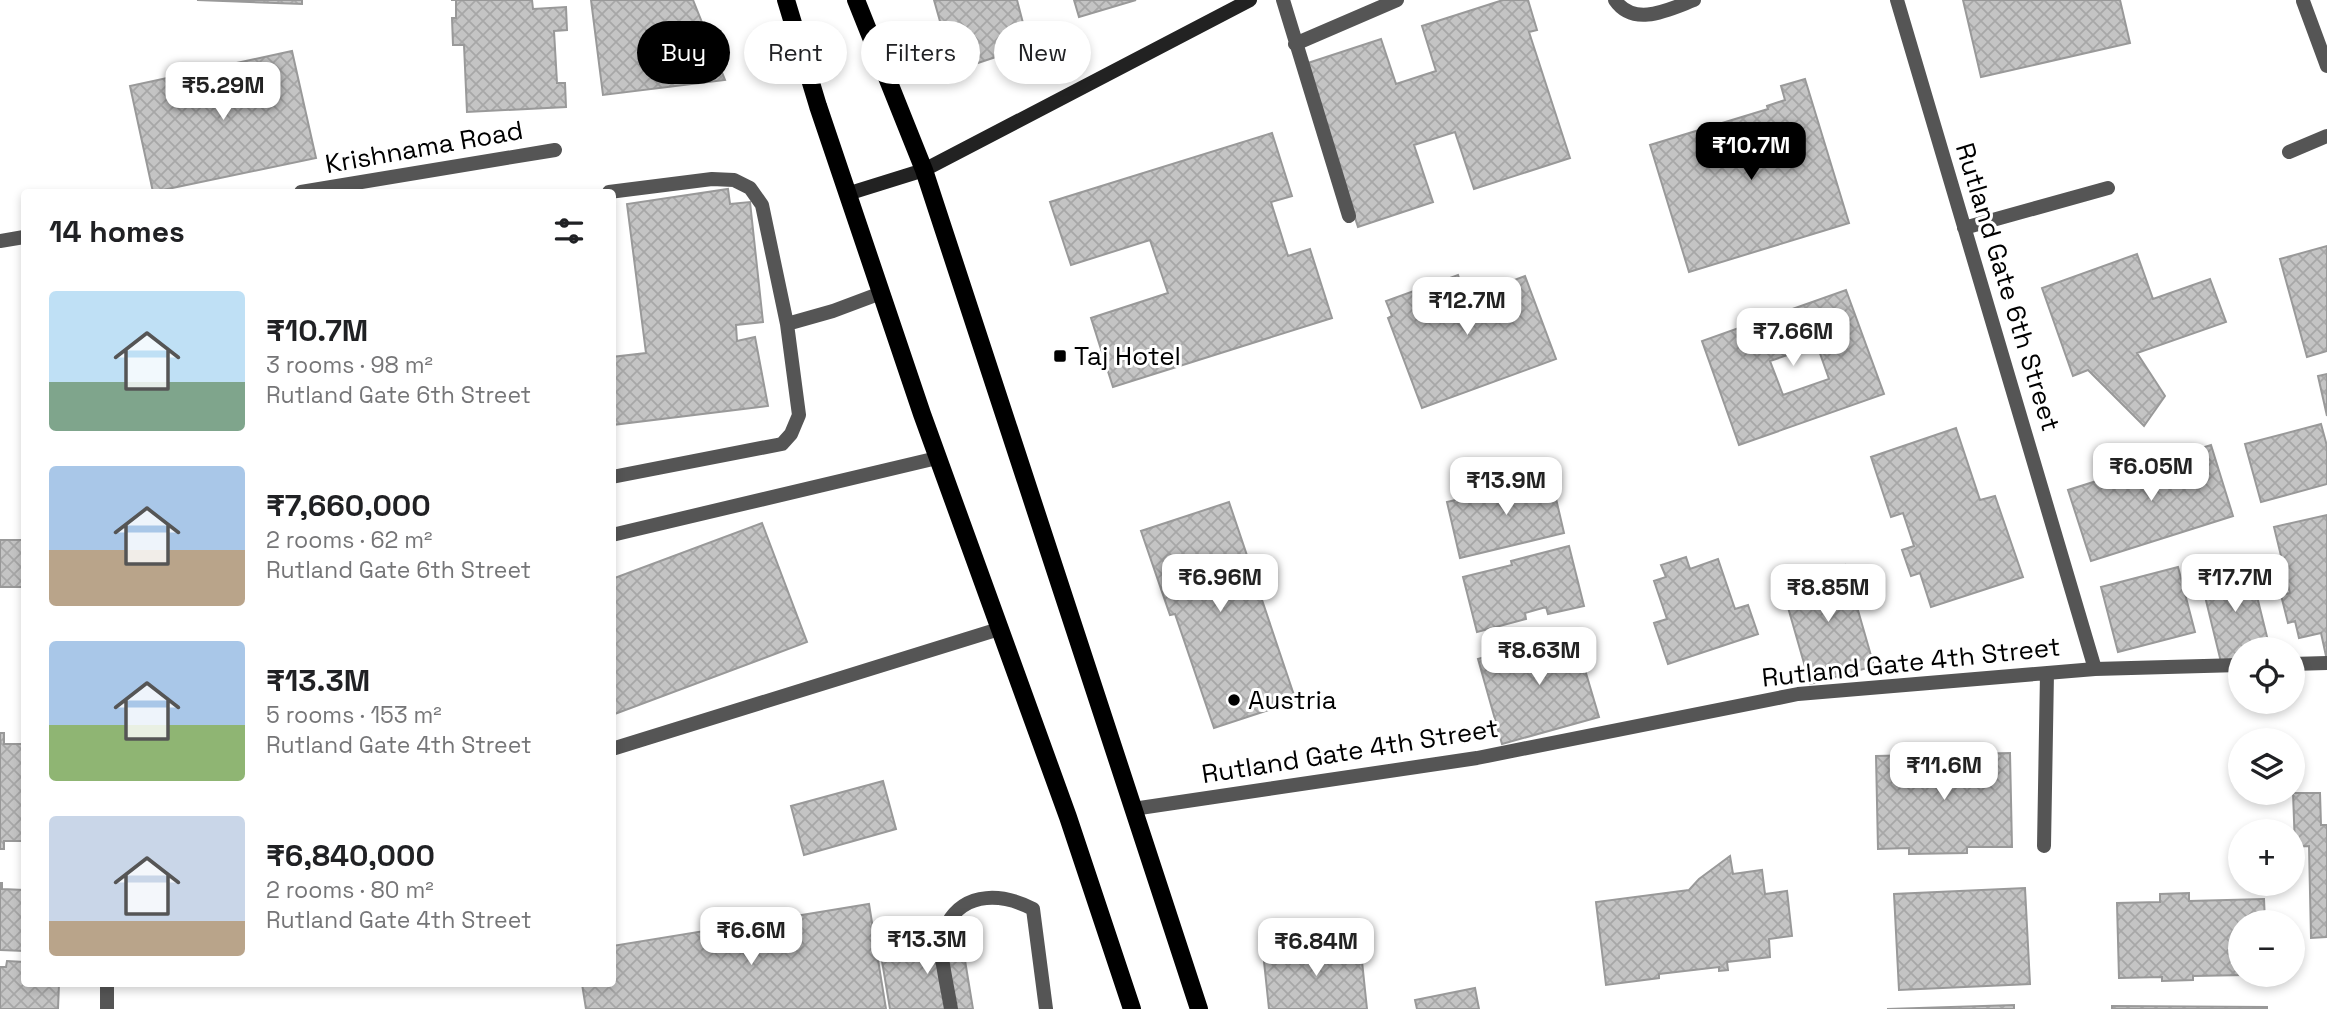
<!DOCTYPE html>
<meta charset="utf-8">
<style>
body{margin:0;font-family:"Space Grotesk",sans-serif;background:#f2f2f2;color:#202124;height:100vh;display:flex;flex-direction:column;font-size:26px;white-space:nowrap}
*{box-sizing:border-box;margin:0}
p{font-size:23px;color:#757577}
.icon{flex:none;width:38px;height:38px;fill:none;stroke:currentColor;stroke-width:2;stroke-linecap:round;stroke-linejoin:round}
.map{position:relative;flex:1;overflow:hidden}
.panel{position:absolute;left:21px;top:189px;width:595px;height:798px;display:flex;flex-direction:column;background:#fff;border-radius:7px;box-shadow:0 4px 10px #0003}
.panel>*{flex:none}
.banner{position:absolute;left:637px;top:21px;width:665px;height:63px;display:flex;gap:14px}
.tools{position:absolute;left:2228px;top:637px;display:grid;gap:14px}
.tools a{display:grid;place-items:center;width:77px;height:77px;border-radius:50%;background:#fff;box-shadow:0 4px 10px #0003;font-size:35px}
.price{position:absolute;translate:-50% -60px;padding:0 16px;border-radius:14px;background:#fff;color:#222;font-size:23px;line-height:46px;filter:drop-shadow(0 2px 4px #0008)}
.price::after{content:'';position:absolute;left:50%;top:42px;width:21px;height:16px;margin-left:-10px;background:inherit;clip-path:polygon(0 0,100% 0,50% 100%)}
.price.current{background:#000;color:#fff}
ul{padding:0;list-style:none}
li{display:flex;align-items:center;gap:21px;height:175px;padding:0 28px}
li span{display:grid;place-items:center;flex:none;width:196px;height:140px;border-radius:7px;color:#555}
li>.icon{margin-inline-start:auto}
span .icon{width:84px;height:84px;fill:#fffc;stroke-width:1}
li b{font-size:30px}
h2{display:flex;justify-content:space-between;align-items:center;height:84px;padding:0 28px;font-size:30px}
.pill{padding:0 24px;border-radius:32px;background:#fff;box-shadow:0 4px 10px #0003;font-size:24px;line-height:63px}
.pill.current{background:#000;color:#fff}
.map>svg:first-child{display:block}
</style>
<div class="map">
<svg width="2327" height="1009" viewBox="0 0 2327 1009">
<defs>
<pattern id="building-cross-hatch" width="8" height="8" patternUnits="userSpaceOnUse" patternTransform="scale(1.75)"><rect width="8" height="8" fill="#c4c4c4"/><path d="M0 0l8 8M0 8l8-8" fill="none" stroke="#a7a7a7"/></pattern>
</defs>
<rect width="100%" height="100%" fill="#fff"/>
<path fill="url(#building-cross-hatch)" stroke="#999" stroke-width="2" fill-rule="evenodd" d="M197 0H302V4Z
M451 0H532L533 9 566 7 567 30 554 31 557 83H565L566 107 467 112 464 45H453L452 18H456V0Z
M591 0H693L725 80 603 95Z
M934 0H1017L1029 46 954 71Z
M1074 0H1136L1079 17Z
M1503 0H1528L1537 30 1529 32 1570 158 1474 189 1455 132 1414 145 1433 202 1358 227 1305 64 1381 39 1396 84 1436 71 1422 26Z
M1963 0H2120L2130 43 1981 77Z
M292 51 316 158 153 192 130 86Z
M1805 79 1849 223 1689 272 1650 145 1768 109 1767 106 1785 100 1781 86Z
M1272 133 1292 196 1271 202 1288 256 1310 249 1332 318 1113 387 1091 318 1168 293 1150 240 1071 265 1050 202Z
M728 189 730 204 750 202 763 322 736 325 737 341 755 337 768 406 612 425V357L646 353 627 204Z
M2327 246V351L2307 357 2280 259Z
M2137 254 2153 299 2210 279 2226 322 2137 353 2165 396 2144 426 2088 370 2073 376 2042 288Z
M1458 275 1466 298 1525 276 1556 359 1422 408 1388 318 1392 316 1386 301Z
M1846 290 1884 394 1739 445 1702 341ZM1817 345 1829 379 1783 395 1770 361Z
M2327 374V416L2318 376Z
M2321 424 2327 446V484L2261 502 2245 444Z
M1956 428 1980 500 1995 496 2023 577 1931 607 1920 573 1911 576 1902 550 1914 546 1903 513 1891 517 1871 457Z
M2211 445 2233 516 2091 561 2068 490Z
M1551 477 1564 533 1460 558 1447 502Z
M1229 502 1296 701 1214 728 1175 614 1170 615 1141 531Z
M2327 515V656H2326L2321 633 2299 638 2295 621 2288 623 2281 595 2290 593 2274 527Z
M762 523 807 642 612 715V579Z
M0 540H24V587H0Z
M1569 546 1584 606 1548 614 1546 607 1525 613 1526 619 1477 632 1463 577 1512 565 1511 561Z
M1686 557 1690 569 1718 559 1735 609 1748 605 1758 634 1668 664 1654 623 1667 619 1654 581 1666 577 1661 565Z
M1845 565 1874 666 1810 684 1781 583Z
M2178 567 2195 632 2118 652 2101 587Z
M2250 568 2270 649H2240V657L2221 662 2201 580Z
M1580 630 1588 662 1583 663 1599 717 1502 744 1478 659Z
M0 733H4V744H24V841H4V849H0Z
M2010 753 2012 847H1967V853L1909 854V848L1878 849 1876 756Z
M883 781 896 829 804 855 791 806Z
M2293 793H2320L2321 825H2327V937L2311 938 2309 846 2295 847Z
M1730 856 1733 874 1762 870 1765 894 1787 891 1792 936 1769 939 1770 957 1727 962 1728 970 1719 971V967L1659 974V978L1606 985 1596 902 1689 890 1699 879Z
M0 883H2V889L24 890V951L0 950Z
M2025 888 2030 984 1899 990 1894 894Z
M2189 893V901L2264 899 2265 922H2240V975H2247L2193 976V980L2162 981V977L2119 978 2117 903 2160 902V894Z
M869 904 886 1009H586L582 984H612V946Z
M961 936 973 1009H890L880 949Z
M1360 942 1367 1009H1269L1263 952Z
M7 961 24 962V984H59L58 1009H0V967H6Z
M1475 988 1479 1009H1417L1415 1000Z
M2014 1005V1009H1887Z
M2112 1006 2267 1007V1009H2112Z"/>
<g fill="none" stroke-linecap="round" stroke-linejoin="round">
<path stroke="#555" stroke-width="14" d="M1283 0 1349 216
M1615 0C1634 28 1670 9 1694 0
M1295 44 1397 0
M612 535 937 458
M951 1009C948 990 940 956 940 938 941 933 945 928 947 924 966 890 1004 894 1033 909L1046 1009"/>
<path stroke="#555" stroke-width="14" d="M1897 0 2095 669
M2303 1 2327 66
M2289 152 2327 136
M301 192 555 150
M609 192 712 179 734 180 750 188 762 205 787 324 799 415 791 434 782 444 612 477
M1964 228 2108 188
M0 241 24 237
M787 324 833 311 881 293
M2292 664 2327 663
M612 749 999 629
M1133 809 1477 758 1798 694 2095 669 2240 665
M2044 846 2047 673
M107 1009V984"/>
<path stroke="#222" stroke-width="14" d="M847 194 924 170 1250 0"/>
<path stroke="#000" stroke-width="18" d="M786 0 818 106 922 414 1068 817 1132 1009
M856 0 924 170 1199 1009"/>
</g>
<g fill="#000" stroke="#fff" stroke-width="2.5">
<rect x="1053" y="349" width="14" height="14" rx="3.5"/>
<circle cx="1234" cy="700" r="7"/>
</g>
<g text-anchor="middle" stroke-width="6" stroke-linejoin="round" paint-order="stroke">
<g font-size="26" fill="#000" stroke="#fff">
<text transform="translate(424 147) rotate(-10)" y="9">Krishnama Road</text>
<text transform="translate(2008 287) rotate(73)" y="9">Rutland Gate 6th Street</text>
<text transform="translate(1911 662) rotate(-6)" y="9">Rutland Gate 4th Street</text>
<text transform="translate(1350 751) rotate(-9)" y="9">Rutland Gate 4th Street</text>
</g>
<g font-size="26" fill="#000" stroke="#fff" text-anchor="start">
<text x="1074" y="365">Taj Hotel</text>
<text x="1248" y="709">Austria</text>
</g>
</g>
</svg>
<div class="tools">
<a><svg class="icon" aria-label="locate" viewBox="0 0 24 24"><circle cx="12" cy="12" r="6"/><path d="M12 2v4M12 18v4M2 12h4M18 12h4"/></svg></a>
<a><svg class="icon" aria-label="layers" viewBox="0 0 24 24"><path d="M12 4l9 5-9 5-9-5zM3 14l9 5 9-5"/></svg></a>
<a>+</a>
<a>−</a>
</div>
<b class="price" style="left:223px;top:122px">₹5.29M</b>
<b class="price current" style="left:1751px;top:182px">₹10.7M</b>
<b class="price" style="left:1467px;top:337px">₹12.7M</b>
<b class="price" style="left:1793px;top:368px">₹7.66M</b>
<b class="price" style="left:2151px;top:503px">₹6.05M</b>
<b class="price" style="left:1506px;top:517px">₹13.9M</b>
<b class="price" style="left:1220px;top:614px">₹6.96M</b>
<b class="price" style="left:2235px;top:614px">₹17.7M</b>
<b class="price" style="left:1828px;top:624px">₹8.85M</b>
<b class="price" style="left:1539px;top:687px">₹8.63M</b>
<b class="price" style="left:1944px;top:802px">₹11.6M</b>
<b class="price" style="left:751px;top:967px">₹6.6M</b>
<b class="price" style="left:927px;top:976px">₹13.3M</b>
<b class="price" style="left:1316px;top:978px">₹6.84M</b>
<div class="banner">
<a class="pill current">Buy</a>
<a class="pill">Rent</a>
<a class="pill">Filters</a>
<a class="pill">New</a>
</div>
<section class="panel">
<h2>14 homes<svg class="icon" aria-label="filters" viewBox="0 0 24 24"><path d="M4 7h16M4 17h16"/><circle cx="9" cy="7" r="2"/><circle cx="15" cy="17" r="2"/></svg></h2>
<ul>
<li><span style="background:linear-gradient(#bfe0f5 65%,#7fa58c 0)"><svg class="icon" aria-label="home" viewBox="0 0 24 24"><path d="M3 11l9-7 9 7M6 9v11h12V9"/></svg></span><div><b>₹10.7M</b><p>3 rooms · 98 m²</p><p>Rutland Gate 6th Street</p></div></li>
<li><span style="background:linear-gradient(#a9c7e8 60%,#b9a48a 0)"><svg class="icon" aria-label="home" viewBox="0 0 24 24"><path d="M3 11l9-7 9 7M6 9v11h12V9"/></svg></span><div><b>₹7,660,000</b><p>2 rooms · 62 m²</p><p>Rutland Gate 6th Street</p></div></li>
<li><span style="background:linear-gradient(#a9c7e8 60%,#8fb573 0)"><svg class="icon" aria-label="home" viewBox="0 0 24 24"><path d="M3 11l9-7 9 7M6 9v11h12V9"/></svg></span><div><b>₹13.3M</b><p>5 rooms · 153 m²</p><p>Rutland Gate 4th Street</p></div></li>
<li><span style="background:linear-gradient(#c9d6e8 75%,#b9a48a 0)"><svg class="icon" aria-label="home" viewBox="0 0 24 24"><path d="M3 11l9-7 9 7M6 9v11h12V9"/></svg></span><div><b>₹6,840,000</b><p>2 rooms · 80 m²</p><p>Rutland Gate 4th Street</p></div></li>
</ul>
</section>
</div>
